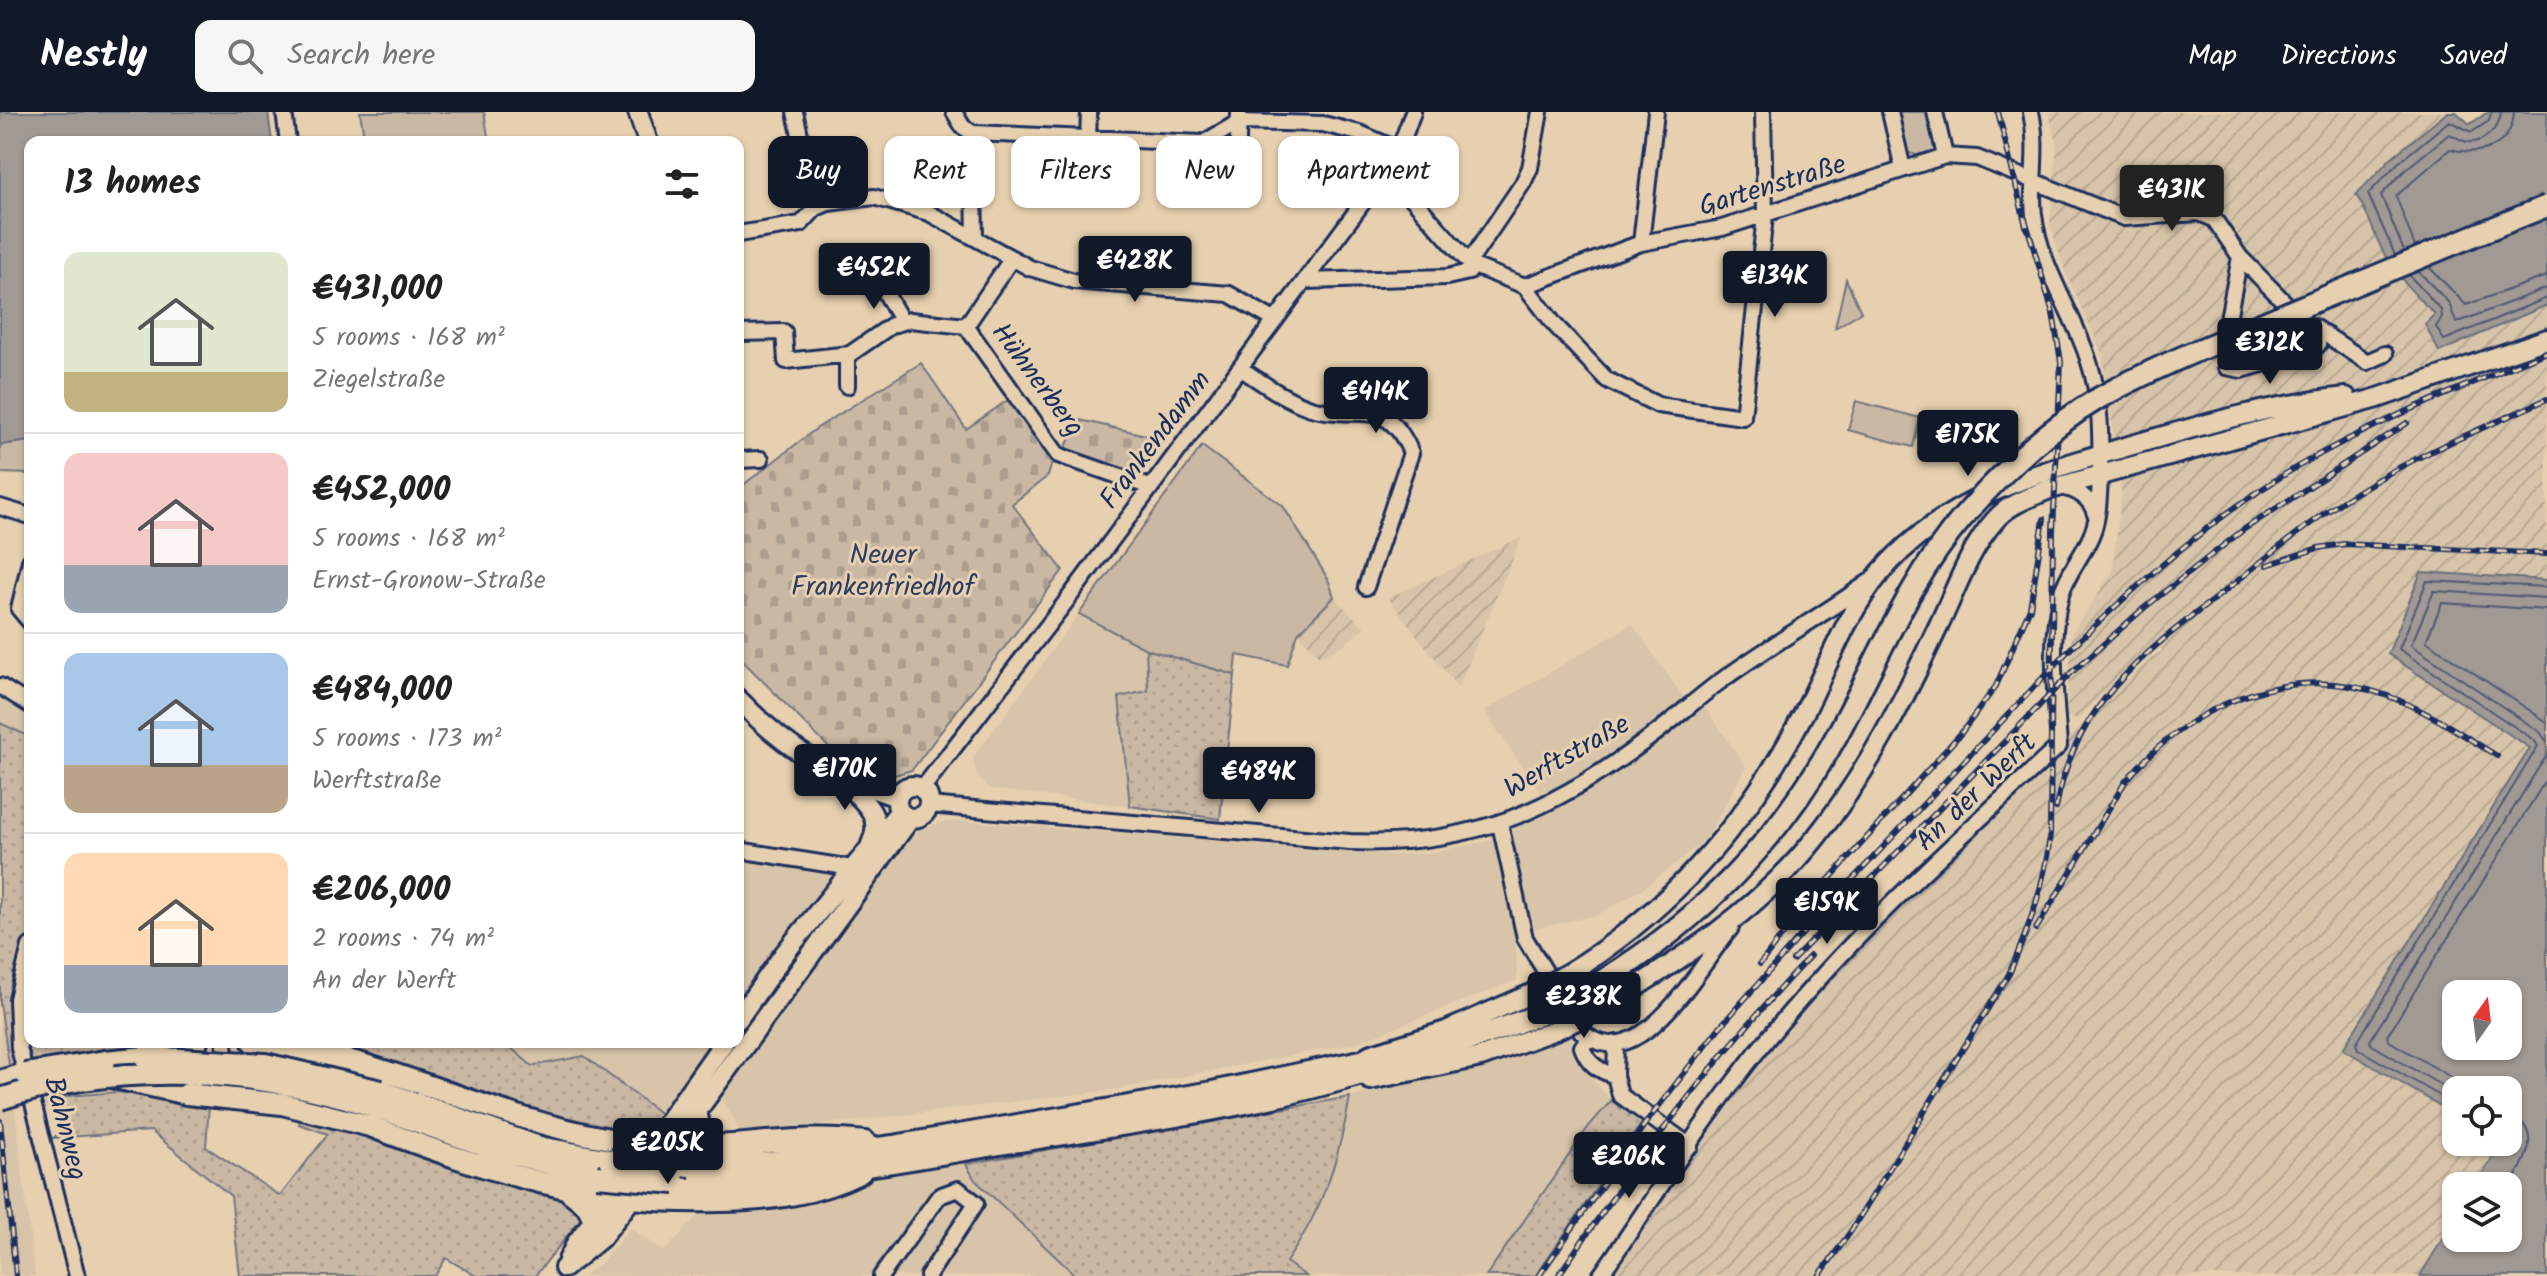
<!DOCTYPE html>
<meta charset="utf-8">
<style>
body{margin:0;font-family:Kalam,sans-serif;background:#f6f6f6;color:#222;height:100vh;display:flex;flex-direction:column;font-size:30px;white-space:nowrap}
*{box-sizing:border-box;margin:0}
p{font-size:26px;color:#767676}
.icon{flex:none;width:44px;height:44px;fill:none;stroke:currentColor;stroke-width:2;stroke-linecap:round;stroke-linejoin:round}
.map{position:relative;flex:1;overflow:hidden}
.sheet{position:absolute;left:24px;top:24px;width:720px;height:912px;display:flex;flex-direction:column;background:#fff;border-radius:16px;box-shadow:0 2px 6px #0004}
.sheet>*{flex:none}
.banner{position:absolute;left:768px;top:24px;width:760px;height:72px;display:flex;gap:16px}
.needle{width:52px;rotate:14deg}
.buttons{position:absolute;left:2442px;top:868px;display:grid;gap:16px}
.buttons a{display:grid;place-items:center;width:80px;height:80px;border-radius:16px;background:#fff;box-shadow:0 2px 6px #0004;font-size:40px}
.price{position:absolute;translate:-50% -68px;padding:0 18px;border-radius:8px;background:#111827;color:#fff;font-size:26px;line-height:52px;filter:drop-shadow(0 2px 4px #0008)}
.price::after{content:'';position:absolute;left:50%;top:48px;width:24px;height:18px;margin-left:-12px;background:inherit;clip-path:polygon(0 0,100% 0,50% 100%)}
.price.on{background:#222;color:#fff}
ul{padding:0;list-style:none}
li{display:flex;align-items:center;gap:24px;height:200px;padding:0 40px}
li+li{border-top:2px solid #e0e0e0}
li span{display:grid;place-items:center;flex:none;width:224px;height:160px;border-radius:16px;color:#555}
li>.icon{margin-inline-start:auto}
span .icon{width:96px;height:96px;fill:#fffc;stroke-width:1}
li b{font-size:34px}
h2{display:flex;justify-content:space-between;align-items:center;height:96px;padding:0 40px;font-size:34px}
.chip{padding:0 28px;border-radius:16px;background:#fff;box-shadow:0 2px 6px #0004;font-size:28px;line-height:72px}
.chip.on{background:#111827;color:#fff}
header{display:flex;align-items:center;gap:48px;box-sizing:border-box;height:112px;padding:0 40px;background:#111827;color:#fff}
header strong{font-size:38px}
nav{display:flex;gap:44px;margin-inline-start:auto;font-size:28px}
.search{width:560px;height:72px;background:#f6f6f6;display:flex;align-items:center;gap:20px;box-sizing:border-box;padding:0 28px;border-radius:16px;color:#767676;font-size:30px}
.map>svg:first-child{display:block}
</style>
<header>
<strong>Nestly</strong>
<div class="search"><svg class="icon" aria-label="search" viewBox="0 0 24 24"><circle cx="10" cy="10" r="6"/><path d="M15 15l6 6"/></svg>Search here</div>
<nav><a>Map</a><a>Directions</a><a>Saved</a></nav>
</header>
<div class="map">
<svg width="2547" height="1164" viewBox="0 0 2547 1164">
<defs>
<pattern id="industrial-furrows" width="10" height="10" patternUnits="userSpaceOnUse" patternTransform="scale(2)"><rect width="10" height="10" fill="#d7c4a9"/><path d="M-1 1l2-2M0 10L10 0M9 11l2-2" fill="none" stroke="#b8a994"/></pattern>
<pattern id="grass-dots" width="8" height="8" patternUnits="userSpaceOnUse" patternTransform="scale(2)"><rect width="8" height="8" fill="#c9b8a3"/><path d="M2 2h.1M6 6h.1" fill="none" stroke="#ac9e8f" stroke-width="1.8" stroke-linecap="round"/></pattern>
<pattern id="cemetery-stones" width="16" height="16" patternUnits="userSpaceOnUse" patternTransform="scale(2)"><rect width="16" height="16" fill="#c9b8a3"/><path d="M2 7V4a2 2 0 0 1 4 0v3zM10 15v-3a2 2 0 0 1 4 0v3z" fill="#ac9e8f"/></pattern>
</defs>
<rect width="100%" height="100%" fill="#e6d0af"/>
<filter id="ink" filterUnits="userSpaceOnUse"><feTurbulence type="fractalNoise" baseFrequency=".0125" numOctaves="2"/><feDisplacementMap in="SourceGraphic" scale="16" xChannelSelector="R" yChannelSelector="G"/><feConvolveMatrix kernelMatrix="1 2 1 2 8 2 1 2 1" color-interpolation-filters="sRGB"/></filter>
<g filter="url(#ink)">
<path fill="#d7c4a9" d="M1079 502 1146 537 1148 580 1119 585 1130 694 991 677 977 665 973 646Z
M1632 512 1684 586 1707 598 1746 655 1706 727 1644 776 1597 803 1515 821 1517 868 1355 931 1113 978 742 1022 721 985 768 915 918 719 942 710 966 709 1392 743 1428 741 1514 724V717L1554 699 1484 599Z
M0 582 30 602V625L0 611Z
M738 738 843 754 738 907Z
M0 891 11 966 35 1164H0Z
M1571 920 1575 946 1611 989 1589 1014 1486 1164H1309L1286 1149 1342 1034 1350 985 1441 966Z
M504 930H724L670 1009 584 944 532 955Z
M966 1052 975 1068 1076 1164H583L602 1150 630 1116 664 1140 702 1099 812 1088 895 1061Z"/>
<path fill="url(#industrial-furrows)" d="M2048 0H2448L2392 45 2356 83 2371 105 2384 143 2410 179 2436 202 2439 239 2547 193V468L2421 460 2531 635 2344 937 2456 1003V1030H2502L2475 1074H2456V1105L2420 1164H1600L1798 892 2149 547 2162 539 2159 526 2078 607 2066 605 2072 521 2112 461 2122 381 2102 241 2065 159 2050 112 2057 32Z
M1522 425 1458 576 1388 486Z
M1334 485 1364 515 1344 533 1320 545 1298 521Z"/>
<path fill="url(#grass-dots)" stroke="#727480" stroke-width="2" d="M1146 537 1235 563 1220 707 1130 694 1119 585 1148 579Z
M0 611 30 625V930H197L11 966 0 891Z
M253 930H504L532 954 584 944 670 1009 652 1033Z
M118 980 209 993 206 1035 280 1084 328 1022 299 1012 301 1004 565 1085 584 1103 535 1164H476L446 1146 435 1164H240L231 1084 151 1019 53 1026 70 1013 47 992 68 984Z
M1350 985C1339 1047 1323 1098 1286 1150L1306 1164H1076L975 1068 966 1052Z
M1611 989 1643 1009 1535 1164H1486L1589 1014Z"/>
<path fill="url(#cemetery-stones)" stroke="#727480" stroke-width="2" d="M921 251 966 317 1011 286 1053 348 1048 364 1012 392 1063 458 912 658 888 665 836 643 738 544V377L817 316Z
M1080 308 1163 327 1143 357 1103 356 1063 340Z"/>
<path fill="#c9b8a3" stroke="#727480" stroke-width="2" d="M360 0H484L489 30H365Z
M1898 0H1933L1939 37 1917 43 1908 41Z
M1846 167 1861 200 1835 216Z
M1856 289 1920 306 1913 335 1848 318Z
M30 329V362L0 361V333Z
M1202 334 1283 394 1328 467 1334 485 1298 521 1287 553 1237 543 1235 563 1146 537 1079 502Z"/>
<path fill="#a09994" stroke="#6b6f7e" stroke-width="2" fill-rule="evenodd" d="M0 0H268L272 30H30V329L0 333Z
M2448 0H2456L2470 12 2488 0H2547V193L2439 240 2425 212 2435 202C2416 185 2400 167 2386 145 2374 125 2370 103 2356 83L2392 45Z
M2421 460 2547 468V1164H2420L2456 1105V1126H2508V1074H2475L2502 1030H2508V978H2456V1003L2343 937 2530 636 2388 542ZM2508 882V934H2456V882Z"/>
<g fill="none" stroke-linecap="round" stroke-linejoin="round">
<path stroke="#505974" stroke-width="2" d="M2415 135 2396 84 2450 37C2478 44 2512 37 2514 0
M2404 139 2381 83 2405 58 2449 22C2455 24 2461 29 2468 30 2484 32 2500 15 2501 0
M2395 143 2368 82 2398 51 2449 9 2472 20 2489 9 2491 0
M2429 155 2466 193 2547 164
M2418 159 2449 191 2456 211 2547 176
M2409 163 2441 198 2442 205 2436 215 2444 228 2547 186
M2547 486 2434 479 2411 533 2540 620 2547 630
M2547 498 2442 491 2426 529 2547 610
M2473 978 2389 929 2387 924 2547 666
M2456 982 2372 933 2370 929 2547 642
M2456 993 2358 937 2356 932 2538 634 2534 628 2399 537 2427 469 2547 475
M2508 1002C2547 1018 2523 1053 2508 1077"/>
<defs>
<path id="minor" d="M284 0 288 30
M795 0 816 96
M954 0 963 15 973 21 975 124
M1890 0 1903 57
M1935 0 1945 44
M973 21 1203 31 1239 10 1323 12 1359 21 1399 38
M1088 27 1089 0
M1387 58 1471 153 1525 174 1555 213 1607 268 1658 293 1743 305 1765 104 1763 0
M1236 80 1239 0
M738 122 801 112 816 96 828 91 874 85 929 101 1030 156 1074 169 1229 182 1274 208
M1641 131 1656 0
M1012 146 966 214 1058 343 1150 375
M879 169 902 210
M1305 169 1447 165 1469 160 1472 146 1523 71 1530 56 1540 0
M1525 174 1641 131 1722 116 1945 44 1977 46 2124 106 2199 101 2214 107 2240 145 2317 223 2318 233 2314 237 2242 258 2226 255 2228 207 2240 145
M2314 215 2367 250 2385 242
M738 221 784 220 786 249 850 242 892 213 910 208 966 214
M847 243V274
M1240 256C1262 271 1286 288 1311 296 1359 310 1387 282 1411 341L1366 475
M738 348 761 347
M2060 375C2076 377 2091 386 2095 402
M0 395 30 404
M30 449 19 497 30 510
M0 574 30 593
M922 677 1065 491 1387 58 1399 38 1413 0
M929 693 1350 730C1473 735 1556 697 1652 624 1675 607 1695 588 1718 571 1767 535 1820 505 1869 470
M1500 712 1525 826 1581 919C1639 971 1700 852 1731 816
M738 738 852 756
M30 834 17 887 19 936 77 1164
M1588 926 1582 935C1588 952 1598 958 1615 964
M1616 931 1615 964 1620 983 1690 1034
M223 957 225 930
M881 1164 939 1084 958 1077 976 1091 928 1164
M1600 1164C1653 1088 1702 1008 1760 936 1848 826 1956 729 2059 634 2056 585 2048 531 2061 483 2067 461 2082 445 2091 424 2099 407 2099 383 2100 364 2101 327 2101 285 2089 250 2074 201 2040 155 2034 103 2030 68 2039 37 2031 0"/>
<path id="major" d="M638 0 648 30
M738 587C788 639 829 662 897 685
M845 671C864 689 885 705 871 732
M897 690a16 16 0 1 1 32 0a16 16 0 1 1-32 0Z
M1570 860C1674 796 1750 707 1805 599 1829 552 1846 502 1880 461 1945 385 2037 361 2129 334 2201 313 2271 293 2346 285
M1595 900C1677 850 1757 801 1817 724 1868 660 1903 589 1938 515 1955 480 1969 437 1995 408 2009 392 2028 386 2047 378L2378 286 2547 227
M738 907 784 842 899 700
M1369 943 1446 919 1531 882
M1370 968 1481 945 1555 918
M646 1041 724 930
M664 1044 910 707
M568 1148 577 1130 620 1074
M564 1156 601 1126 639 1077"/>
<path id="highway" d="M253 930C376 941 484 1005 605 1026 630 1031 657 1035 683 1035 746 1035 802 1022 865 1030
M105 949 145 945 197 930
M115 966 187 982
M0 969 25 962
M381 979 539 1035 610 1048
M376 995 497 1038 597 1064
M696 1000 701 1021 715 1033
M370 1014C491 1060 588 1093 719 1089 770 1088 816 1083 861 1060
M691 1054 773 1050 893 1034 1212 980 1385 944
M675 1071C785 1071 893 1050 1000 1032 1104 1015 1210 1002 1311 976 1392 955 1470 929 1548 899
M569 1079 587 1093 594 1108"/>
</defs>
<use href="#minor" stroke="#1b2f5e" stroke-width="20"/>
<use href="#major" stroke="#1b2f5e" stroke-width="24"/>
<use href="#highway" stroke="#1b2f5e" stroke-width="26"/>
<use href="#minor" stroke="#e6d0af" stroke-width="14"/>
<use href="#major" stroke="#e6d0af" stroke-width="18"/>
<use href="#highway" stroke="#e6d0af" stroke-width="20"/>
<defs>
<path id="rail" d="M1998 0 2027 118
M2267 453 2318 436 2344 432 2547 442
M2056 696C2074 591 2148 538 2226 478 2270 443 2313 406 2362 377 2419 341 2485 316 2547 287
M2036 817 2125 670C2187 594 2287 549 2385 583 2425 597 2461 622 2497 644
M1793 848 2071 561 2144 496 2243 418 2407 311
M1760 852 1806 793 1962 620 1996 574 2030 496 2044 407
M0 1009 16 1164
M1539 1164 1645 1012 1719 916 1818 804 2068 539C2139 471 2212 405 2297 355 2376 309 2463 275 2547 240
M1558 1164C1635 1052 1716 943 1810 844
M1819 1164 1851 1119 2009 862C2029 816 2045 773 2050 723L2053 419 2061 250 2053 201 2025 107"/>
</defs>
<use href="#rail" stroke="#1b2f5e" stroke-width="6"/>
<use href="#rail" stroke="#e6d0af" stroke-width="3" stroke-dasharray="9" stroke-linecap="butt"/>
<defs>
<path id="major-bridge" d="M1531 882 1570 860
M1555 918 1595 900"/>
<path id="highway-bridge" d="M1548 899C1672 836 1770 746 1837 623 1877 550 1909 467 1964 404 2002 360 2048 316 2099 286 2161 251 2229 226 2294 198 2378 163 2462 128 2547 94
M145 945 265 952 381 979
M25 962 105 949
M187 982 282 992 370 1014
M0 987C120 949 257 956 376 995
M610 1048 691 1054
M597 1064 675 1071"/>
</defs>
<use href="#major-bridge" stroke="#1b2f5e" stroke-width="24" stroke-linecap="butt"/>
<use href="#highway-bridge" stroke="#1b2f5e" stroke-width="26" stroke-linecap="butt"/>
<use href="#major-bridge" stroke="#e6d0af" stroke-width="18"/>
<use href="#highway-bridge" stroke="#e6d0af" stroke-width="20"/>
</g>
</g>
<g text-anchor="middle" stroke-width="6" stroke-linejoin="round" paint-order="stroke">
<g font-size="28" fill="#1b2f5e" stroke="#e6d0af">
<text transform="translate(1772 72) rotate(-17)" y="10">Gartenstraße</text>
<text transform="translate(1039 267) rotate(53)" y="10">Hühnerberg</text>
<text transform="translate(1154 327) rotate(-53)" y="10">Frankendamm</text>
<text transform="translate(1566 643) rotate(-30)" y="10">Werftstraße</text>
<text transform="translate(1975 679) rotate(-44)" y="10">An der Werft</text>
<text transform="translate(67 1016) rotate(76)" y="10">Bahnweg</text>
</g>
<g font-size="28" fill="#2c3d65" stroke="#e6d0af">
<text x="883" y="451">Neuer<tspan x="883" dy="32">Frankenfriedhof</tspan></text>
</g>
</g>
</svg>
<div class="buttons">
<a><svg class="needle" viewBox="-14 -14 28 28"><path d="M0-13l5 13h-10z" fill="#e53935"/><path d="M0 13l5-13h-10z" fill="#767676"/></svg></a>
<a><svg class="icon" aria-label="locate" viewBox="0 0 24 24"><circle cx="12" cy="12" r="6"/><path d="M12 2v4M12 18v4M2 12h4M18 12h4"/></svg></a>
<a><svg class="icon" aria-label="layers" viewBox="0 0 24 24"><path d="M12 4l9 5-9 5-9-5zM3 14l9 5 9-5"/></svg></a>
</div>
<b class="price on" style="left:2172px;top:121px">€431K</b>
<b class="price" style="left:1135px;top:192px">€428K</b>
<b class="price" style="left:874px;top:199px">€452K</b>
<b class="price" style="left:1775px;top:207px">€134K</b>
<b class="price" style="left:2270px;top:274px">€312K</b>
<b class="price" style="left:1376px;top:323px">€414K</b>
<b class="price" style="left:1968px;top:366px">€175K</b>
<b class="price" style="left:845px;top:700px">€170K</b>
<b class="price" style="left:1259px;top:703px">€484K</b>
<b class="price" style="left:1827px;top:834px">€159K</b>
<b class="price" style="left:1584px;top:928px">€238K</b>
<b class="price" style="left:668px;top:1074px">€205K</b>
<b class="price" style="left:1629px;top:1088px">€206K</b>
<div class="banner">
<a class="chip on">Buy</a>
<a class="chip">Rent</a>
<a class="chip">Filters</a>
<a class="chip">New</a>
<a class="chip">Apartment</a>
</div>
<section class="sheet">
<h2>13 homes<svg class="icon" aria-label="filters" viewBox="0 0 24 24"><path d="M4 7h16M4 17h16"/><circle cx="9" cy="7" r="2"/><circle cx="15" cy="17" r="2"/></svg></h2>
<ul>
<li><span style="background:linear-gradient(#dfe7d0 75%,#c2b280 0)"><svg class="icon" aria-label="home" viewBox="0 0 24 24"><path d="M3 11l9-7 9 7M6 9v11h12V9"/></svg></span><div><b>€431,000</b><p>5 rooms · 168 m²</p><p>Ziegelstraße</p></div></li>
<li><span style="background:linear-gradient(#f6c9c9 70%,#9aa5b1 0)"><svg class="icon" aria-label="home" viewBox="0 0 24 24"><path d="M3 11l9-7 9 7M6 9v11h12V9"/></svg></span><div><b>€452,000</b><p>5 rooms · 168 m²</p><p>Ernst-Gronow-Straße</p></div></li>
<li><span style="background:linear-gradient(#a9c7e8 70%,#b9a48a 0)"><svg class="icon" aria-label="home" viewBox="0 0 24 24"><path d="M3 11l9-7 9 7M6 9v11h12V9"/></svg></span><div><b>€484,000</b><p>5 rooms · 173 m²</p><p>Werftstraße</p></div></li>
<li><span style="background:linear-gradient(#ffd9b3 70%,#9aa5b1 0)"><svg class="icon" aria-label="home" viewBox="0 0 24 24"><path d="M3 11l9-7 9 7M6 9v11h12V9"/></svg></span><div><b>€206,000</b><p>2 rooms · 74 m²</p><p>An der Werft</p></div></li>
</ul>
</section>
</div>
